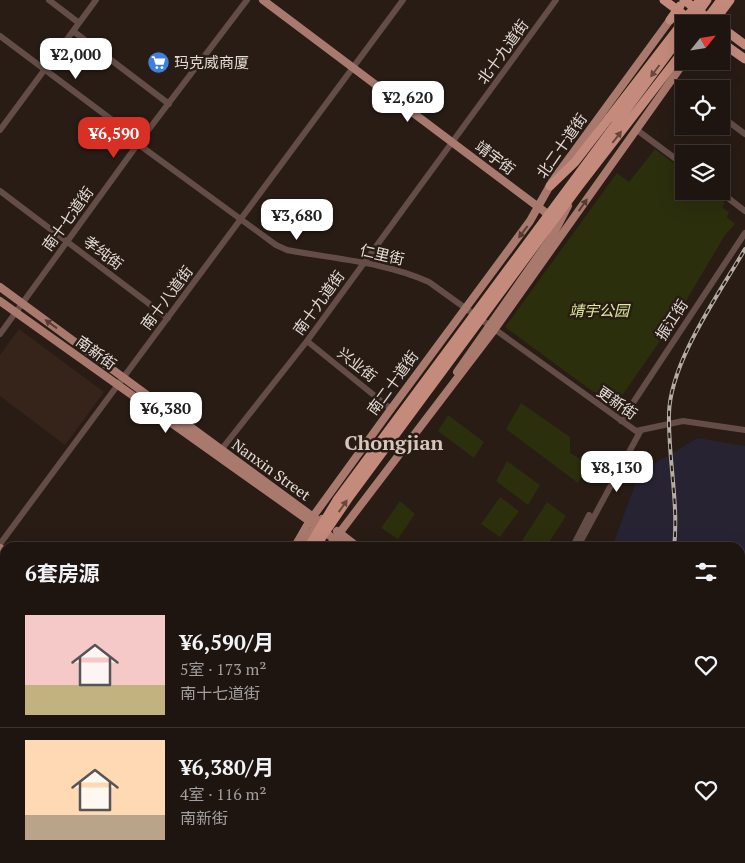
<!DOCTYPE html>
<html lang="zh">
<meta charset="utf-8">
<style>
body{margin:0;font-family:"PT Serif","Noto Sans SC",serif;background:#2b221e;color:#f1f3f6;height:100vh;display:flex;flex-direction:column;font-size:19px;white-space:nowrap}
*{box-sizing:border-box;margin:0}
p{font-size:16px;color:#a19f9f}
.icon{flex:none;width:28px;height:28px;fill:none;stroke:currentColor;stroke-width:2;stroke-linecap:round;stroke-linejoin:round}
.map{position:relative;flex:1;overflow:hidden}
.sheet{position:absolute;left:0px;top:542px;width:745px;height:321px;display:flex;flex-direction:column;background:#1e1510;border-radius:15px 15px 0 0;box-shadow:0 5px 20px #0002,0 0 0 1px #3c3430}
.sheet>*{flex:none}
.needle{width:32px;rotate:60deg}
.controls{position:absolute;left:675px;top:15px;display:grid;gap:10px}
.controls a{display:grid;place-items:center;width:55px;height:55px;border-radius:0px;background:#1e1510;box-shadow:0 5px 20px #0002,0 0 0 1px #3c3430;font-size:25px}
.price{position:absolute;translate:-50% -42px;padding:0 11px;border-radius:10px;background:#fff;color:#222;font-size:16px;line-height:32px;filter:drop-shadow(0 1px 2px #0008)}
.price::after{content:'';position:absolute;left:50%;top:30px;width:15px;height:11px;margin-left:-8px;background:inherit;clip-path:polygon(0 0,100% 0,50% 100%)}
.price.current{background:#d93025;color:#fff}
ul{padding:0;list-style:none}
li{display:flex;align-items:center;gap:15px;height:125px;padding:0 25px}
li+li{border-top:1px solid #3c3430}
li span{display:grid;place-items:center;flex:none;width:140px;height:100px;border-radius:0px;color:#555}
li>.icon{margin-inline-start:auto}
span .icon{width:60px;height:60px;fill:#fffc;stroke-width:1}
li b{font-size:21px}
h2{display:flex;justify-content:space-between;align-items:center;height:60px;padding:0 25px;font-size:21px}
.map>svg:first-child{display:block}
</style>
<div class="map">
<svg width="745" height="863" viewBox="0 0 745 863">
<rect width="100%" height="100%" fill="#281c15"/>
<path fill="#36241a" d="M19 329 104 392 65 445 0 396V355Z
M0 680 5 682V809L0 808Z
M379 859H446V863H412Z"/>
<path fill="#282333" d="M698 438 745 446V748H740V548L612 547 640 472Z"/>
<path fill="#2b2f0c" d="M655 149 684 171V191H710L725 203 722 207 729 212 727 217 735 224 725 235 674 321 614 407 505 327 617 173 629 182Z
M521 403 570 437V453L587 463 578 483 506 429Z
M448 415 484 442 474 458 438 431Z
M507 461 540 485 528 505 496 481Z
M500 497 519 511 500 537 481 524Z
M400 501 415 514 398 539 381 528Z
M547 502 566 516 546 547H518Z"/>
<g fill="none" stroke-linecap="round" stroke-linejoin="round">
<path stroke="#644d47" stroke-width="6" d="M49 0 79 23
M73 31 169 104
M0 36 140 141
M679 83 686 89
M721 116 745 134
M0 130 96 0
M637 130 684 165
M138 144 276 245 287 250C334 259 385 262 429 282L636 431 683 421 745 430
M0 191 168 318
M719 191 745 211
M0 334 140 141 247 0
M307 341 391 409
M621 421 745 233
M221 450 307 341 556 0
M0 544 403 0
M572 548 589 515
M577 548 641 430
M522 859 525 863"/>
<path stroke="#a9796d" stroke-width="8" d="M263 0 553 218
M0 287 316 519
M0 301 347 548
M457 372 553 235
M337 531 359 548
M0 548 5 551
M294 548 309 522 391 409 530 221 553 180 670 20
M328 548 494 330 685 61
M0 571 5 576
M0 588H5
M17 859 47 863
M0 861 15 863"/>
<path stroke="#c48b7c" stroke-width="9" d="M664 0 696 24
M684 0 716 24
M670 20 680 6
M712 24 730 0
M721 27 745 45
M721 42 745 59
M550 186 575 162 609 118
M359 859 360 863"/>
<defs>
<path id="rail" d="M674 548C679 503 668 459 669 414 670 362 719 294 745 249
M0 804 5 805
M0 814H5
M0 823H5
M232 859 260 863
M271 859 300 863
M302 859 330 863
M328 859 356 863
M360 859 390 863
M401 859H436"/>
</defs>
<use href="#rail" stroke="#b5aca6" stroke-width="4"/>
<use href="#rail" stroke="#281c15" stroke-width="2" stroke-dasharray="5.5" stroke-linecap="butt"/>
<path stroke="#a9796d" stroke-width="8" d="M553 235 568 206
M300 548 322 519"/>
<path stroke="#c48b7c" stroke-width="9" d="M690 24 707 0
M703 24 721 0
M609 118 700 0
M308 548 337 500 684 32
M317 548 322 537 350 496 579 186 684 50
M371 859 372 863"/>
</g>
<defs><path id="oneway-solid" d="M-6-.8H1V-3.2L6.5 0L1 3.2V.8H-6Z" transform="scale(1.25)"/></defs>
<g fill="#66483e">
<use href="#oneway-solid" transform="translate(655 71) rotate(127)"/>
<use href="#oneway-solid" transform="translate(617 137) rotate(-52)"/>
<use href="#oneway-solid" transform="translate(343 506) rotate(-55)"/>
</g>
<g fill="#553d34">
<use href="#oneway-solid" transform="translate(583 205) rotate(-55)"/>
<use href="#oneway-solid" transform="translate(523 232) rotate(127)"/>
<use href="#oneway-solid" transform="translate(51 324) rotate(-144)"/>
</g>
<defs>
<symbol id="supermarket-disc" viewBox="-11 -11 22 22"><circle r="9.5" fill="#3f7fe0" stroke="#281c15"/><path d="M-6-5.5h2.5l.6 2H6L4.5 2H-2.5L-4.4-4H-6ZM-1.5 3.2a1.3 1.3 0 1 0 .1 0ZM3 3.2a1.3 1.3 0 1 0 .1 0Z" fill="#fff"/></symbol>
</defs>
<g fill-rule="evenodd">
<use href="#supermarket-disc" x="146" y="50" width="25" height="25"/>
</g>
<g text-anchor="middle" stroke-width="5" stroke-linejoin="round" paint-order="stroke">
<g font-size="15" fill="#e4dbd6" stroke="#281c15">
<text transform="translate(503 52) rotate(-54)" y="5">北十九道街</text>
<text transform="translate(562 146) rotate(-55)" y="5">北二十道街</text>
<text transform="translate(495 158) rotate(37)" y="5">靖宇街</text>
<text transform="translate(68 219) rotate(-54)" y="5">南十七道街</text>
<text transform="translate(103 253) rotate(37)" y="5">孝纯街</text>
<text transform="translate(382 255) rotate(13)" y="5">仁里街</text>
<text transform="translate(167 298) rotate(-53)" y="5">南十八道街</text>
<text transform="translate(319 303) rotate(-54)" y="5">南十九道街</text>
<text transform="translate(672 320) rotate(-57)" y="5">振江街</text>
<text transform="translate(96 353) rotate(36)" y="5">南新街</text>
<text transform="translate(357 365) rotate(38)" y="5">兴业街</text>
<text transform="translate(393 383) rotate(-54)" y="5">南二十道街</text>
<text transform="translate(617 403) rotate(35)" y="5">更新街</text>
<text transform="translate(271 470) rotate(36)" y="5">Nanxin Street</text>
</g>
<g font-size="15" fill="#e4dbd6" stroke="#281c15" text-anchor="start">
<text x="174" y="68">玛克威商厦</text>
</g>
<g font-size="15" font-style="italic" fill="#deeb9a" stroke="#281c15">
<text x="599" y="316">靖宇公园</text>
</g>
<g font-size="20" font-weight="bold" fill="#d7c6bc" stroke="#281c15">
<text x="394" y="450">Chongjian</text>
</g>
</g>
</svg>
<div class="controls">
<a><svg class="needle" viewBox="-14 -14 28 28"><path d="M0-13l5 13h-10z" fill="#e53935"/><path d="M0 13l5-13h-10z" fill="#a19f9f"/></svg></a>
<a><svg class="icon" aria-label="locate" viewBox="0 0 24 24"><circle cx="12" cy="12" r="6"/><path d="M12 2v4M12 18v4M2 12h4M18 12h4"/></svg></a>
<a><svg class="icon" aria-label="layers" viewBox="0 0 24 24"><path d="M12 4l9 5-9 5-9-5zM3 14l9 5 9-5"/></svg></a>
</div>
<b class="price" style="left:76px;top:80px">¥2,000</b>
<b class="price" style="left:408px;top:123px">¥2,620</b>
<b class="price current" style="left:114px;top:159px">¥6,590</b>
<b class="price" style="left:297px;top:241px">¥3,680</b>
<b class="price" style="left:166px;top:434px">¥6,380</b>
<b class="price" style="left:617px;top:493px">¥8,130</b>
<section class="sheet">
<h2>6套房源<svg class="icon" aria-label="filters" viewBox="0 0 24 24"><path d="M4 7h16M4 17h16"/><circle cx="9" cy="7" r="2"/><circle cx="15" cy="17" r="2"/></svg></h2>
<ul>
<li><span style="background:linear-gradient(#f6c9c9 70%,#c2b280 0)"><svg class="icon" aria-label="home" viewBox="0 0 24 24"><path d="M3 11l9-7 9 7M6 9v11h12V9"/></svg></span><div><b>¥6,590/月</b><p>5室 · 173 m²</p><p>南十七道街</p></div><svg class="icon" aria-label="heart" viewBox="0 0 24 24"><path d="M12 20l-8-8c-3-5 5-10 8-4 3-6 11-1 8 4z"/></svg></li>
<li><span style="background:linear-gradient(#ffd9b3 75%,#b9a48a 0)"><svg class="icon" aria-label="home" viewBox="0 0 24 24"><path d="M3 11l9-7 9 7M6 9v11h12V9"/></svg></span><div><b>¥6,380/月</b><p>4室 · 116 m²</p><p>南新街</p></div><svg class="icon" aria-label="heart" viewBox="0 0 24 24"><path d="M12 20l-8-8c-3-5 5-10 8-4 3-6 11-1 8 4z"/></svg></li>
</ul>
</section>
</div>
